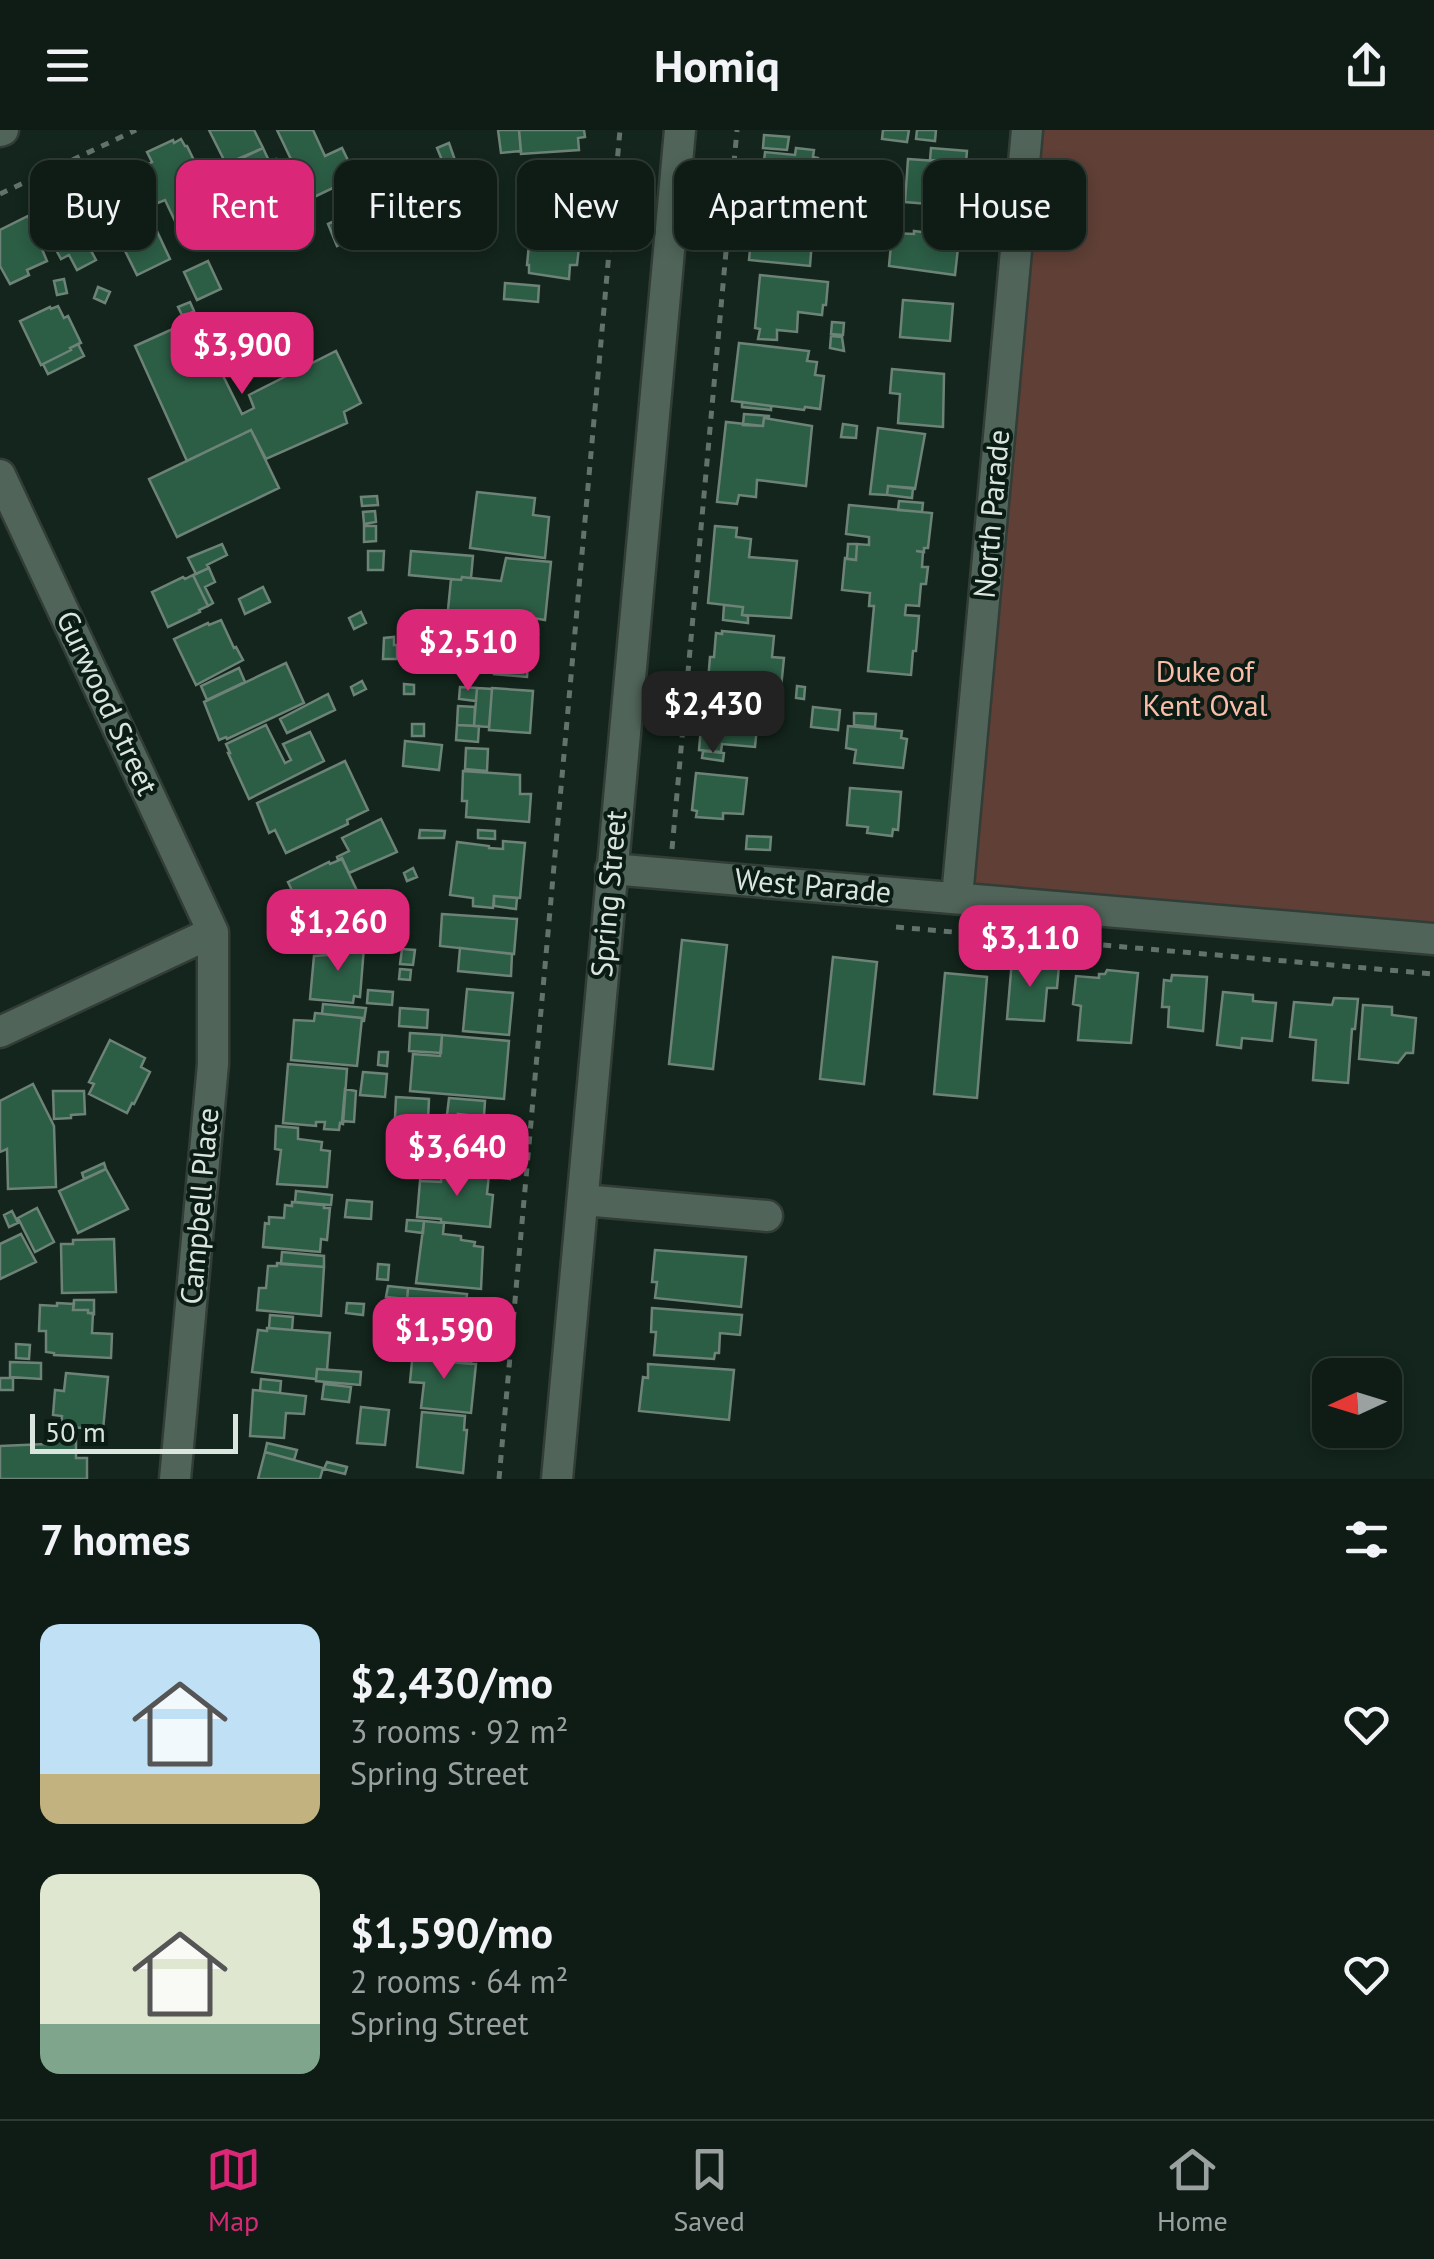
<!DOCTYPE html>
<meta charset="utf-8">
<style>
body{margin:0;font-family:"PT Sans",sans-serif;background:#1c2922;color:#f1f3f6;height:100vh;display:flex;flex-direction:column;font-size:38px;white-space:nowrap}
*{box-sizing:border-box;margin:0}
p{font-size:32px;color:#9ba1a0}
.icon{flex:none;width:55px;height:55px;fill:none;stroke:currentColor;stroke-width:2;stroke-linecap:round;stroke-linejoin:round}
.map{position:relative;height:1349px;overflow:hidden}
.details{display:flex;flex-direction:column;background:#0e1c15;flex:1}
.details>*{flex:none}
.hud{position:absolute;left:30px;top:30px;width:1375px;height:90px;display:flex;gap:20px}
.needle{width:65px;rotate:266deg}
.controls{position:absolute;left:1312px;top:1228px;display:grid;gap:20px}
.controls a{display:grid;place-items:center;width:90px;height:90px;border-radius:20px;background:#0e1c15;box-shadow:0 5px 15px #0003,0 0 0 2px #2e3a34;font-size:50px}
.scale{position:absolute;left:30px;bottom:25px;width:208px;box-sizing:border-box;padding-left:10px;border:5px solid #dae5de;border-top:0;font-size:28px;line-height:35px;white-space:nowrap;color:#dae5de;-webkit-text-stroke:8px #0a1c13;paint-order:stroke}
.price{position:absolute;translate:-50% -85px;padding:0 22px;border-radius:20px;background:#db2777;color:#fff;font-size:32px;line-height:65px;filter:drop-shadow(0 2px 5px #0008)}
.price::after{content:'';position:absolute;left:50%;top:60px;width:30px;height:22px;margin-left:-15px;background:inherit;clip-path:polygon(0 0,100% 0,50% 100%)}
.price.current{background:#222;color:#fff}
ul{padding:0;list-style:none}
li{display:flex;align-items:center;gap:30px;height:250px;padding:0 40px}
li span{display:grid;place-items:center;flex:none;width:280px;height:200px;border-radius:20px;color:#555}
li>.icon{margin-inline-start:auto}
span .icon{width:120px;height:120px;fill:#fffc;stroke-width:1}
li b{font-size:42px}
h2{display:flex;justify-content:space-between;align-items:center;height:120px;padding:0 40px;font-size:42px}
.pill{padding:0 35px;border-radius:20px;background:#0e1c15;box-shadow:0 5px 15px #0003,0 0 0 2px #2e3a34;font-size:35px;line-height:90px}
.pill.current{background:#db2777;color:#fff}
header{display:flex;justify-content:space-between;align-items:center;height:130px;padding:0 40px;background:#0e1c15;font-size:45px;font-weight:700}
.tab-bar{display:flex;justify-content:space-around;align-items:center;height:140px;border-top:2px solid #2e3a34;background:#0e1c15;font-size:28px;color:#9ba1a0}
.tab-bar a{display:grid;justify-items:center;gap:5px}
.tab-bar .current{color:#db2777}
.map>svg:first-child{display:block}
</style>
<header><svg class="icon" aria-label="menu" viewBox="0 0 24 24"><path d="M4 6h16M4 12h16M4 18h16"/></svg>Homiq<svg class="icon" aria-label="share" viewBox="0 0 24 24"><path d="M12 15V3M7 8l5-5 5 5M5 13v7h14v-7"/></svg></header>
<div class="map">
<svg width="1434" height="1349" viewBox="0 0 1434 1349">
<rect width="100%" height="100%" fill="#13251c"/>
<path fill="#5f3f36" d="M1027 0H1434V809L957 767Z"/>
<path fill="#2c5d45" stroke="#6e8377" stroke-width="2.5" d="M209 0H254L263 18 226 34Z
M277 0H313L325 26 342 18 356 47 310 69Z
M498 0H519L521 21 501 23Z
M519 0H584L585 7 578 8 579 20 521 24Z
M883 0H909L907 12 882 9Z
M917 0H936L935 11 916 9Z
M764 5 789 7 787 20 763 18Z
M181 9 185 16H187L222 88 187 105 179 89 175 91 165 70 158 73 141 38 152 32 147 22 173 10 174 13Z
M449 13 455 30 444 35 437 18Z
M263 18 270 33 276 29 293 63 269 75 264 63 251 69 234 32Z
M796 18 814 20 813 27 818 28 815 64 756 58 759 31H764L765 22 795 25Z
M931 18 967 21 966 33 930 30Z
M908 29 966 33 964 53H954L953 76 905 72Z
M126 35 170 129 137 145 91 52Z
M87 37 94 51 90 52 107 88 101 91 75 43Z
M540 37 574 40 573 52 580 53 578 72 571 71 570 83 537 80Z
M403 59 413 81 337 116 328 94Z
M247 61 258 83 247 88 254 104 243 109 225 71Z
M61 67 69 82 72 81 90 113 88 115 96 130 77 140 69 125 61 129 34 79Z
M86 75 96 95 83 102 73 82Z
M808 85 834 87 833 96 806 93Z
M28 86 47 131 27 140 29 145 10 154 0 136V100Z
M762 91 808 95V98H813L810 136 749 130 752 99 761 100Z
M933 92 956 95 954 106 931 103Z
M914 101 954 106V108L959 109 955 145 889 136 892 103 914 104Z
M530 104 580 108 577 135H570L569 149 529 143V135H527Z
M208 131 221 159 197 170 184 142Z
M760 145 828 152 826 175H823L822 185 798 182 797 202 777 200V210L758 209 760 199 755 198Z
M64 149 67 163 57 165 54 151Z
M505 153 539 156 538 172 504 169Z
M98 157 110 162 105 173 94 168Z
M903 170 953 174 950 211 900 207Z
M190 172 194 181 183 187 178 177Z
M58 176 64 188 68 186 81 213 70 218 71 220 41 235 20 191 50 177 51 179Z
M195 189 242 284 254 278 249 265 336 221 361 273 344 282 347 293 266 329 251 300 187 331 135 216Z
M832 192 844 193 843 205 831 204Z
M831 206 842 207 844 221 830 218Z
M739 213 809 221 807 231 817 232 815 245 824 246 820 279 805 277 804 280 732 271Z
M78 214 84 226 48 244 43 234 71 220 70 218Z
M892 239 944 244 943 297 898 293 900 264 890 263Z
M742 272 771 276V280L742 277Z
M744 284 769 286V288H764L763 296 743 295Z
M764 288 812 296 806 356 757 350 756 367 739 365 737 374 717 372 726 292 763 296Z
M843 294 857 296 856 308 841 307Z
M878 298 925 304 915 359 888 356 887 365 870 364Z
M251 300 279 358 177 407 149 349Z
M888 356 913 358 912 368 887 365Z
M477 362 535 368 533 385 549 387 545 428 470 418Z
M377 366 378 375 362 376 361 367Z
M899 371 923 373 922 382 898 380Z
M849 375 932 383 928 418H924V422L916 421 923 422 922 437H928L926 454H921L919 476 906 475 905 485 919 486 916 521H913L911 545 868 541 874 476H869L870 463 842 460 845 428 856 430 857 414 869 415V407L846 404Z
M375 381 376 392 364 394 363 382Z
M364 396H376V411L364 412Z
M715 396 737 398 736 407 751 409 749 427 797 431 791 488 742 485 743 477 708 473Z
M222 414 227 425 207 435 209 438 196 444 188 428Z
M848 414H857L856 430 847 429Z
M368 421H384L383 440H368Z
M411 421 473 426 471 448 462 447 461 450 409 445Z
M506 428 551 432 545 490 533 488V491L448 480 451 449 461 450 462 447 501 451Z
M209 438 215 452 205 457 213 473 208 476 193 445Z
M193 445 208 476 199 480 200 482 168 497 152 462 183 447 185 449Z
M263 457 270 472 245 484 239 469Z
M724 475 743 477 742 485 748 486V493L723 490Z
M361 482 366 493 354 499 349 488Z
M423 487 462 490 460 512 421 509Z
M221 490 234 518 236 517 243 530 196 555 174 509 208 493 209 495Z
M500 492 535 495 534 505 499 502Z
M722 501 774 506 772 527 784 528 781 558 760 556 759 558H756V568L707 564 710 527H714L716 503 722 504Z
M497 502 538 505 534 533H528L527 547 494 544Z
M477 503 497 505 494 542 474 540Z
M394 507V515H397V529H383L384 508Z
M286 533 304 573 227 609 226 607 219 610 204 572Z
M239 538 245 552 207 570 201 556Z
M362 551 366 559 354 565 351 557Z
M404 554 414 555V564H404Z
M797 556 805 557 804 569 796 568Z
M460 557 477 558 476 571 459 569Z
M477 558 492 559 489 597 474 596Z
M492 558 533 561 530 603 489 600Z
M328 564 335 580 287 603 280 589Z
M703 573 759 578 755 617 722 614 721 622 699 620Z
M458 576 475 577 474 596 457 595Z
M813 577 840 580 838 600 811 597Z
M854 583 876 584 875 597 854 595Z
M412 594H424V606H412Z
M266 595 285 633 291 630 283 614 310 602 324 631 249 669 228 623H230L226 614Z
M457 595 479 596 478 612 456 610Z
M848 596 902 601 901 608 907 609 903 638 854 633 856 620 846 618Z
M405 611 442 615 439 640 403 636Z
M466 618 488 619 487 641 465 639Z
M703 621 724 623 723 631 702 628Z
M345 631 368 680 347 690 348 694 286 723 275 700 269 703 257 673Z
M463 641 520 645V664H531L529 692 466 687 467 671H462Z
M696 643 747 648 743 684 723 683V689L696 687 697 681 692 680Z
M850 658 901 662 898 700 893 699 892 706 867 703 868 697 847 695Z
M381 689 397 722 349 743 342 728 338 730 337 727 349 721 342 708Z
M420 700 445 701 444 708H419Z
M478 700 495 701V709L478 708Z
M747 706 771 707 770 720 746 719Z
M503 711 525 713 520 768 494 766 493 778 473 776V768L450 765 457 712 489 716V718L503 719Z
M342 729 360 767 348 773 349 775 321 788 320 785 313 788 304 768 297 771 288 752 329 732 330 734Z
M413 738 417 747 407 751 404 743Z
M494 766 517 768 516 779 494 776Z
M442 784 517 789 514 824 440 816Z
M682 810 727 815 713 939 669 934Z
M328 814 364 817 360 867 354 866 353 873 310 869 314 826 327 825Z
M460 818 512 824 511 846 458 841Z
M402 819 415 820 413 835 400 834Z
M833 827 877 832 864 954 820 949Z
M1012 830 1059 835 1057 858H1047L1044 891 1007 889Z
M400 839 411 840 410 850 399 849Z
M1107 840 1138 843 1131 913 1078 910 1081 876 1073 874 1076 846 1099 848V844H1105Z
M945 843 987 847 977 968 934 964Z
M1172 845 1207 847 1203 901 1168 897 1169 877H1162L1164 850 1171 851Z
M467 859 513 863 509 905 463 901Z
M368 860 393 862 392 875 367 873Z
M1223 862 1253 865V871L1276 873 1272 911 1242 908 1241 918 1217 915Z
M1334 868 1358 869 1355 899H1352L1348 953 1313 950 1316 910 1290 907 1294 872 1332 875Z
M323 874 366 878 364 891H362V888L322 884Z
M1363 875 1392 877V885L1416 888 1413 923H1406L1398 933 1359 929Z
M400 878 428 880 427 898 399 896Z
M315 883 362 888 357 936 291 930 294 890 314 891Z
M410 903 442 905 441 923 409 921Z
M442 905 509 911 504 969 410 961 413 924 440 926Z
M110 910 145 928 141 937 150 942 134 974 132 973 127 983 89 964 94 954 89 952Z
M379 922H388L387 936 378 935Z
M288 934 347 939 343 994 340 993 339 1000 324 999 325 992H316V996L283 993Z
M363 942 387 944 385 967 360 965Z
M33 954 54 996 56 1057 8 1059 7 1019 0 1022V971Z
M345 959 356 961 354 992 342 991Z
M53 961H84L85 984 71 985V988L54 989Z
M396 967 429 969 428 990 395 988Z
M449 968 485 971 484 986 447 985Z
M458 984 496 988 494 1002 501 1003 499 1031 454 1027V1025L442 1024V1021L418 1019 420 996 444 998 445 985 458 986Z
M276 996 298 998V1009L322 1012 321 1020 330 1021 327 1057 277 1054 281 1020 275 1019Z
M422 1027 460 1031 459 1041 442 1039 441 1052 420 1051Z
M104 1033 106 1039 84 1049 82 1043Z
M460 1035 487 1037V1044L459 1041Z
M492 1036 511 1038 510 1049 491 1047Z
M106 1039 128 1079 78 1103 59 1061Z
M442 1039 489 1044 487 1064 493 1065 490 1097 441 1092V1089L417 1087 420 1051 441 1052Z
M296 1061 332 1065 331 1075 295 1072Z
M347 1070 372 1072 371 1089 345 1087Z
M292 1072 322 1075H324V1078H330L327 1110 321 1109 320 1122 263 1117 265 1093 269 1094V1087L284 1088 285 1075 292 1076Z
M37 1078 54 1112 35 1122 18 1088Z
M12 1081 18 1093 9 1097 4 1085Z
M407 1090 424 1091 423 1103 406 1101Z
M424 1091 444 1093 443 1104 461 1106V1110L475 1112 474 1116 483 1117 481 1159 416 1153Z
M21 1104 36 1132 0 1149V1114Z
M114 1109 116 1162 62 1163 61 1114H73V1110Z
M655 1120 746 1127 741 1177 655 1168 657 1152H652Z
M282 1122 324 1126V1137L281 1134Z
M277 1133 324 1137 321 1186 257 1180 259 1158H266L268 1136H277Z
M378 1134 389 1135 388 1150 377 1149Z
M388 1156 408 1158 407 1169 386 1167Z
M408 1158 467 1164 465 1178H461V1175L407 1173Z
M74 1170H94V1184L88 1183V1180H73Z
M429 1172 461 1175V1178H465L463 1196 475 1197 473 1219 425 1214V1212L417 1211 421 1174 428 1175Z
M57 1173 74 1174 73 1180H88V1183H93L92 1203 112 1204 111 1228 54 1225V1223L46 1222V1201H39L40 1175 57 1176Z
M347 1173 364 1174 363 1185 346 1183Z
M652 1178 742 1185 740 1205 720 1203 719 1223H715L714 1229 654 1225 656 1202H651Z
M270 1185 293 1187 292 1200 269 1198Z
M267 1198 330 1203 327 1240 317 1239 316 1249 252 1242 258 1200 267 1201Z
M16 1214 30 1215 29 1229 16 1228Z
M413 1221 450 1224 449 1232 476 1234 471 1283 421 1278 424 1253 410 1252Z
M450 1221 473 1222 471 1234 449 1232Z
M10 1232 41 1233V1249L10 1247Z
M648 1234 734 1240 729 1290 639 1281 643 1247 648 1248Z
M317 1239 361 1242 360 1255 316 1251Z
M66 1243 108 1247 103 1300 61 1296 62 1286 53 1285 55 1260 64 1261Z
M0 1248H13V1260H0Z
M261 1249 281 1251 280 1263 260 1261Z
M324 1254 351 1257 349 1272 322 1269Z
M253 1260 306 1266 304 1284 286 1283 284 1308 250 1306Z
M361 1277 389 1280 385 1315 357 1313Z
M422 1282 465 1286 464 1300H467L463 1343 417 1337Z
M47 1299 76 1302V1328H87V1349H0V1316L46 1314Z
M267 1313 297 1320 294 1330 265 1322Z
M265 1322 323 1338 320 1349H258Z
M327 1332 347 1337 345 1344 324 1339Z"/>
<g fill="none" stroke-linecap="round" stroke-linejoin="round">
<defs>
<path id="minor" d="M0 1 3 0
M0 345 213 802V934L175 1349
M611 739 1434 809
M957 767 1027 0
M0 902 213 802
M583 1070 767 1086
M557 1349 680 0"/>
</defs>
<use href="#minor" stroke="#313d36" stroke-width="35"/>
<path stroke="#63726a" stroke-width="5" stroke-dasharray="8 8" stroke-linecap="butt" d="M0 64 136 0
M672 719 737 0
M896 797 1434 844
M499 1349 620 0"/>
<use href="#minor" stroke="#506459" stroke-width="30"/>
</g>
<g text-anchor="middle" stroke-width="8" stroke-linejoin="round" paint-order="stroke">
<g font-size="30" fill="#dae5de" stroke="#0a1c13">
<text transform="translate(992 384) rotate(-85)" y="10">North Parade</text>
<text transform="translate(107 573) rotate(65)" y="10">Gurwood Street</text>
<text transform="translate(813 756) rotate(5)" y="10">West Parade</text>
<text transform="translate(609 764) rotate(-85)" y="10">Spring Street</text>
<text transform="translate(200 1076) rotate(-85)" y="10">Campbell Place</text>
</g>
<g font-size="30" fill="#fbbcaa" stroke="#0a1c13">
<text x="1205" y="552">Duke of<tspan x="1205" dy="34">Kent Oval</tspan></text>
</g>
</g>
</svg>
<div class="controls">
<a><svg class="needle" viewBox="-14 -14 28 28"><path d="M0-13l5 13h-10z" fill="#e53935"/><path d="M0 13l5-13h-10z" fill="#9ba1a0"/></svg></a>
</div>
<div class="scale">50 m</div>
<b class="price" style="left:242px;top:267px">$3,900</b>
<b class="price" style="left:468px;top:564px">$2,510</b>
<b class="price current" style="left:713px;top:626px">$2,430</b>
<b class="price" style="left:338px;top:844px">$1,260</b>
<b class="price" style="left:1030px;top:860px">$3,110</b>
<b class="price" style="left:457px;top:1069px">$3,640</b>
<b class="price" style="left:444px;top:1252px">$1,590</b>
<div class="hud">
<a class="pill">Buy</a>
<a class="pill current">Rent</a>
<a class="pill">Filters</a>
<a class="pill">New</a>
<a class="pill">Apartment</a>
<a class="pill">House</a>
</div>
</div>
<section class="details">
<h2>7 homes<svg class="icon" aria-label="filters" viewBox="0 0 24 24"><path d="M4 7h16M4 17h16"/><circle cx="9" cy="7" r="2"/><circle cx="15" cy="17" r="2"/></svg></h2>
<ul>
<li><span style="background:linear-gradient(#bfe0f5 75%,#c2b280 0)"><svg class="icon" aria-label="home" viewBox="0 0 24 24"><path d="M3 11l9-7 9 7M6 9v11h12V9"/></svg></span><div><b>$2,430/mo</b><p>3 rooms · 92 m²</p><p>Spring Street</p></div><svg class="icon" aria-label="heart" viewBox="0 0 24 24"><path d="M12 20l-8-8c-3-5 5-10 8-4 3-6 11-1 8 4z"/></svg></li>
<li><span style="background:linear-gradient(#dfe7d0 75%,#7fa58c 0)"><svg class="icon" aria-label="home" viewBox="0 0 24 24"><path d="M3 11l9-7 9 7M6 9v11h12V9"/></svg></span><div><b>$1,590/mo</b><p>2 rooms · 64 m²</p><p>Spring Street</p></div><svg class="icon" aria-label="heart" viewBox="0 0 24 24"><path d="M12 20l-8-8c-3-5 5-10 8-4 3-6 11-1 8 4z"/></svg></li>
</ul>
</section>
<nav class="tab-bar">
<a class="current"><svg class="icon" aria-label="map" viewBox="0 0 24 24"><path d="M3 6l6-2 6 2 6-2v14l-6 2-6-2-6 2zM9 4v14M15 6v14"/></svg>Map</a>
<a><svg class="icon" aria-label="saved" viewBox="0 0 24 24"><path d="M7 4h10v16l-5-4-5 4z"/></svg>Saved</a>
<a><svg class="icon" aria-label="home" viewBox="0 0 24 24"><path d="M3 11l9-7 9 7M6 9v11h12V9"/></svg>Home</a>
</nav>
